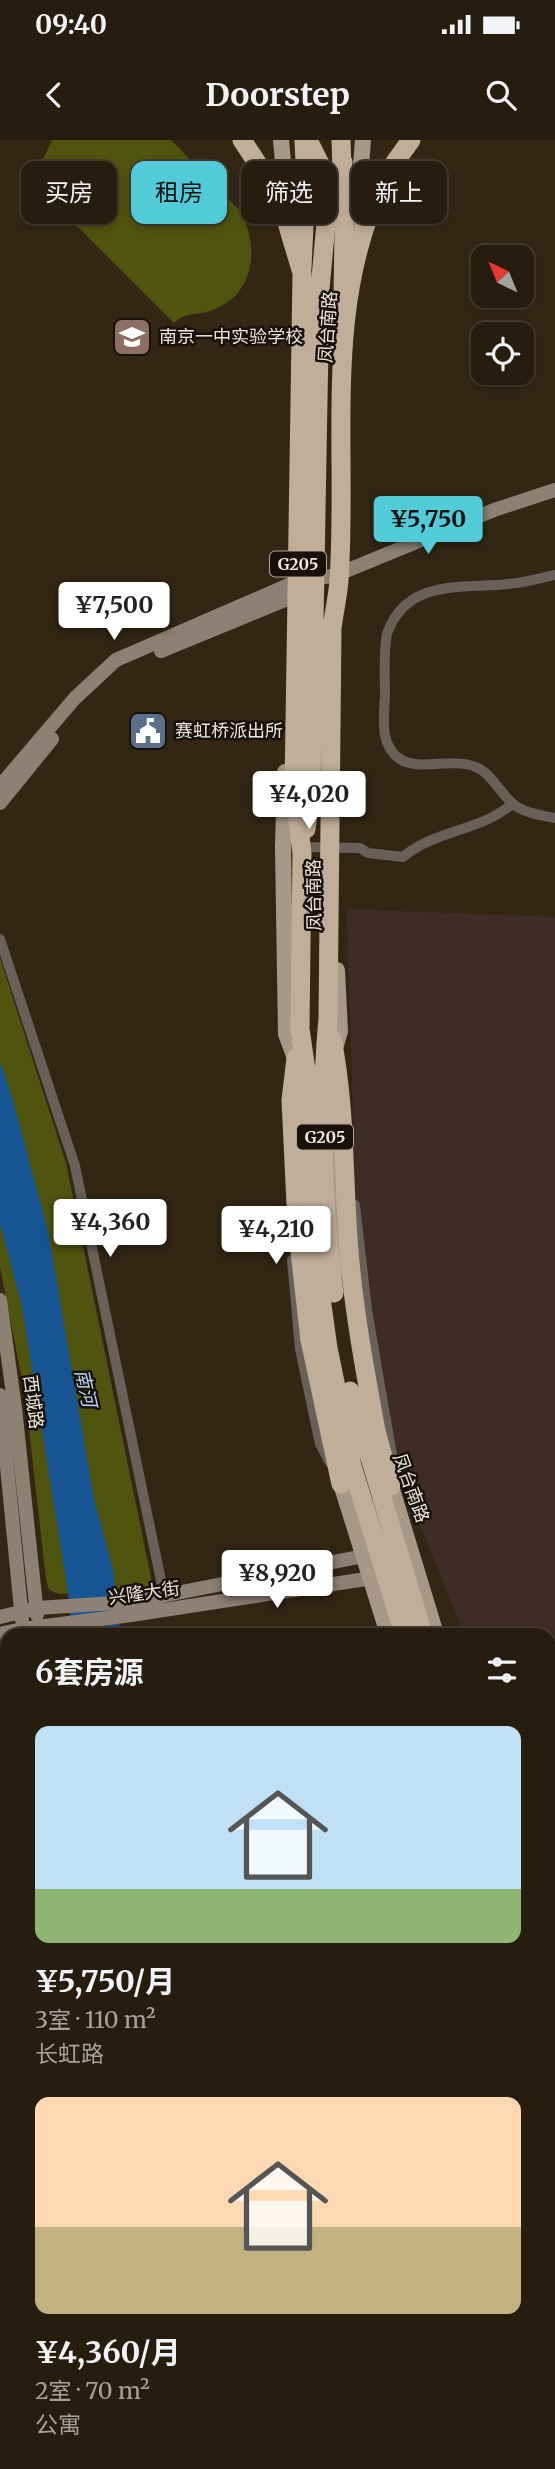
<!DOCTYPE html>
<html lang="zh">
<meta charset="utf-8">
<style>
body{margin:0;font-family:Merriweather,"Noto Sans SC",serif;background:#2e2618;color:#f1f3f6;height:100vh;display:flex;flex-direction:column;font-size:26px;white-space:nowrap}
*{box-sizing:border-box;margin:0}
p{font-size:23px;color:#a4a29e}
.icon{flex:none;width:38px;height:38px;fill:none;stroke:currentColor;stroke-width:2;stroke-linecap:round;stroke-linejoin:round}
.map{position:relative;flex:1;overflow:hidden}
.side{position:absolute;left:0px;top:1488px;width:556px;height:842px;display:flex;flex-direction:column;background:#261d0f;border-radius:21px 21px 0 0;box-shadow:0 4px 10px #0003,0 0 0 2px #423b2f}
.side>*{flex:none}
.hud{position:absolute;left:21px;top:21px;width:514px;height:63px;display:flex;gap:14px}
.needle{width:46px;rotate:317deg}
.buttons{position:absolute;left:471px;top:105px;display:grid;gap:14px}
.buttons a{display:grid;place-items:center;width:63px;height:63px;border-radius:14px;background:#261d0f;box-shadow:0 4px 10px #0003,0 0 0 2px #423b2f;font-size:35px}
.price{position:absolute;translate:-50% -60px;padding:0 16px;border-radius:7px;background:#fff;color:#222;font-size:23px;line-height:46px;filter:drop-shadow(0 2px 4px #0008)}
.price::after{content:'';position:absolute;left:50%;top:42px;width:21px;height:16px;margin-left:-10px;background:inherit;clip-path:polygon(0 0,100% 0,50% 100%)}
.price.active{background:#52cbd8;color:#111}
ul{padding:0;list-style:none}
li{display:grid;align-content:center;gap:14px;height:371px;padding:0 35px}
li span{display:grid;place-items:center;height:217px;border-radius:14px;color:#555}
li>.icon{margin-inline-start:auto}
span .icon{width:126px;height:126px;fill:#fffc;stroke-width:1}
li b{font-size:30px}
h2{display:flex;justify-content:space-between;align-items:center;height:84px;padding:0 35px;font-size:30px}
.chip{padding:0 24px;border-radius:14px;background:#261d0f;box-shadow:0 4px 10px #0003,0 0 0 2px #423b2f;font-size:24px;line-height:63px}
.chip.active{background:#52cbd8;color:#111}
.status{display:flex;justify-content:space-between;align-items:center;height:49px;padding:0 35px;background:#261d0f;direction:ltr}
.status svg{height:19px;fill:currentColor}
header{display:flex;justify-content:space-between;align-items:center;height:91px;padding:0 35px;background:#261d0f;font-size:32px;font-weight:700}
.map>svg:first-child{display:block}
</style>
<div class="status"><b>09:40</b><svg viewBox="0 0 49 12"><path d="M0 12V9h3v3zM5 12V6h3v6zM10 12V3h3v9zM15 12V0h3v12zM26 1h20v11H26zM47 4h2v5h-2z"/></svg></div>
<header><svg class="icon" aria-label="back" viewBox="0 0 24 24"><path d="M15 5l-7 7 7 7"/></svg>Doorstep<svg class="icon" aria-label="search" viewBox="0 0 24 24"><circle cx="10" cy="10" r="6"/><path d="M15 15l6 6"/></svg></header>
<div class="map">
<svg width="555" height="2329" viewBox="0 0 555 2329">
<rect width="100%" height="100%" fill="#332714"/>
<path fill="#3f2c26" d="M347 769 555 777V1797L550 1779V1494H464L392 1315 356 1074Z
M7 1724V2322H160L162 2329H0V1726Z"/>
<path fill="#4f540f" d="M52 0H171L240 71C261 107 254 157 210 171 195 176 187 171 174 183L31 40 40 31 43 33 41 24Z
M0 818 66 1023 153 1447 59 1454 49 1450 46 1439 25 1255 0 1127Z"/>
<path fill="#175494" d="M0 921 13 961 48 1091 94 1359 113 1430 120 1491 118 1494H72L68 1452 22 1167 0 1083Z"/>
<g fill="none" stroke-linecap="round" stroke-linejoin="round">
<path stroke="#175494" stroke-width="2.5" d="M313 2322V2329"/>
<path stroke="#696159" stroke-width="10" d="M555 435C540 438 524 443 508 444 463 449 409 438 388 491 383 503 385 540 385 555 384 577 379 605 400 619 420 632 453 616 478 628 491 634 500 652 511 662 522 673 540 675 555 678
M299 707 360 708 368 713 403 717C435 690 481 691 512 664
M0 799 75 1026 164 1455
M355 1065 367 1170 392 1315V1326
M292 1120 300 1209 320 1304 330 1323
M0 2069 7 2067
M0 2200H4L7 2215
M0 2262 7 2261
M146 2322 147 2329
M189 2322 190 2329"/>
<path stroke="#8c8173" stroke-width="14" d="M161 511 290 458
M0 646 75 558 116 520 291 444 336 435 494 370 555 350
M0 663 52 599
M0 1160 15 1268 37 1475
M0 1255 22 1480
M0 1477 37 1468 131 1462 374 1414
M0 1494 22 1489 131 1475 379 1437"/>
<path stroke="#a89887" stroke-width="16" d="M281 0 287 67
M355 102 363 0
M285 632 283 707 286 894 299 929
M334 912 340 891 337 830
M332 983 335 1073 341 1128
M341 1333V1344L388 1494
M385 1337 391 1346 436 1494
M550 1846 555 1863
M550 1876 555 1895
M550 2007 555 2025
M550 2264 555 2262
M550 2282 555 2280
M550 2305 555 2303
M355 2329 375 2322
M412 2329 431 2322
M474 2329 495 2322
M535 2329 555 2321"/>
<path stroke="#c1ae99" stroke-width="19" d="M308 0 322 28 331 66
M341 0 344 90 343 158
M302 128 306 43 304 0
M310 1200 341 1344
M376 1291 391 1346
M550 1907 555 1926
M550 1968 555 1988"/>
<defs>
<path id="rail" d="M550 1604 555 1611"/>
</defs>
<use href="#rail" stroke="#aba294" stroke-width="5"/>
<use href="#rail" stroke="#161109" stroke-width="2.5" stroke-dasharray="8" stroke-linecap="butt"/>
<path stroke="#c1ae99" stroke-width="19" d="M242 0 279 56 302 133 294 647 302 714 300 889 306 930 312 1078 319 1144 328 1208 352 1326 404 1494
M306 689 311 649 320 149 328 61 343 22
M332 899C346 969 343 1041 349 1111 354 1172 365 1231 376 1291
M296 918 291 960 297 1085 310 1200
M334 1153C322 1064 320 967 328 878L332 488C334 472 338 456 339 440 348 306 322 165 384 40 391 26 402 13 411 0
M350 1251 423 1494"/>
</g>
<defs>
<symbol id="school-square" viewBox="-11 -11 22 22"><rect x="-9" y="-9" width="18" height="18" rx="4" fill="#8d6e63" stroke="#161109"/><path d="M0-5L7-2L0 1L-7-2ZM-4 1L0 2.5L4 1V4Q0 6-4 4Z" fill="#fff"/></symbol>
<symbol id="civic-square" viewBox="-11 -11 22 22"><rect x="-9" y="-9" width="18" height="18" rx="4" fill="#5c6f8a" stroke="#161109"/><path d="M-.6-6.5H3V-4.5H.6V-3L4-1V1h2V6H-6V1h2V-1L-.6-3ZM-1.2 2.5V6h2.4V2.5Z" fill="#fff"/></symbol>
</defs>
<g fill-rule="evenodd">
<use href="#school-square" x="110" y="175" width="44" height="44"/>
<use href="#civic-square" x="126" y="569" width="44" height="44"/>
</g>
<g text-anchor="middle" stroke-width="5" stroke-linejoin="round" paint-order="stroke">
<g fill="#161109" stroke="#aca69b" stroke-width="2">
<rect x="270" y="411.5" width="56" height="25" rx="5"/>
<rect x="297" y="984.5" width="56" height="25" rx="5"/>
</g>
<g font-size="16" font-weight="bold" fill="#ede6da">
<text x="298" y="430">G205</text>
<text x="325" y="1003">G205</text>
</g>
<g font-size="18" fill="#ede6da" stroke="#161109">
<text transform="translate(328 187) rotate(-86)" y="6">凤台南路</text>
<text transform="translate(314 755) rotate(-91)" y="6">凤台南路</text>
<text transform="translate(33 1262) rotate(83)" y="6">西城路</text>
<text transform="translate(411 1348) rotate(70)" y="6">凤台南路</text>
<text transform="translate(144 1453) rotate(-8)" y="6">兴隆大街</text>
</g>
<g font-size="18" fill="#ede6da" stroke="#161109" text-anchor="start">
<text x="159" y="203">南京一中实验学校</text>
<text x="175" y="597">赛虹桥派出所</text>
</g>
<g font-size="19" font-style="italic" fill="#b4d3f7" stroke="#161109">
<text transform="translate(86 1248) rotate(77)" y="7">南河</text>
</g>
</g>
</svg>
<div class="buttons">
<a><svg class="needle" viewBox="-14 -14 28 28"><path d="M0-13l5 13h-10z" fill="#e53935"/><path d="M0 13l5-13h-10z" fill="#a4a29e"/></svg></a>
<a><svg class="icon" aria-label="locate" viewBox="0 0 24 24"><circle cx="12" cy="12" r="6"/><path d="M12 2v4M12 18v4M2 12h4M18 12h4"/></svg></a>
</div>
<b class="price active" style="left:428px;top:416px">¥5,750</b>
<b class="price" style="left:114px;top:502px">¥7,500</b>
<b class="price" style="left:309px;top:691px">¥4,020</b>
<b class="price" style="left:110px;top:1119px">¥4,360</b>
<b class="price" style="left:276px;top:1126px">¥4,210</b>
<b class="price" style="left:277px;top:1470px">¥8,920</b>
<div class="hud">
<a class="chip">买房</a>
<a class="chip active">租房</a>
<a class="chip">筛选</a>
<a class="chip">新上</a>
</div>
<section class="side">
<h2>6套房源<svg class="icon" aria-label="filters" viewBox="0 0 24 24"><path d="M4 7h16M4 17h16"/><circle cx="9" cy="7" r="2"/><circle cx="15" cy="17" r="2"/></svg></h2>
<ul>
<li><span style="background:linear-gradient(#bfe0f5 75%,#8fb573 0)"><svg class="icon" aria-label="home" viewBox="0 0 24 24"><path d="M3 11l9-7 9 7M6 9v11h12V9"/></svg></span><div><b>¥5,750/月</b><p>3室 · 110 m²</p><p>长虹路</p></div></li>
<li><span style="background:linear-gradient(#ffd9b3 60%,#c2b280 0)"><svg class="icon" aria-label="home" viewBox="0 0 24 24"><path d="M3 11l9-7 9 7M6 9v11h12V9"/></svg></span><div><b>¥4,360/月</b><p>2室 · 70 m²</p><p>公寓</p></div></li>
</ul>
</section>
</div>
